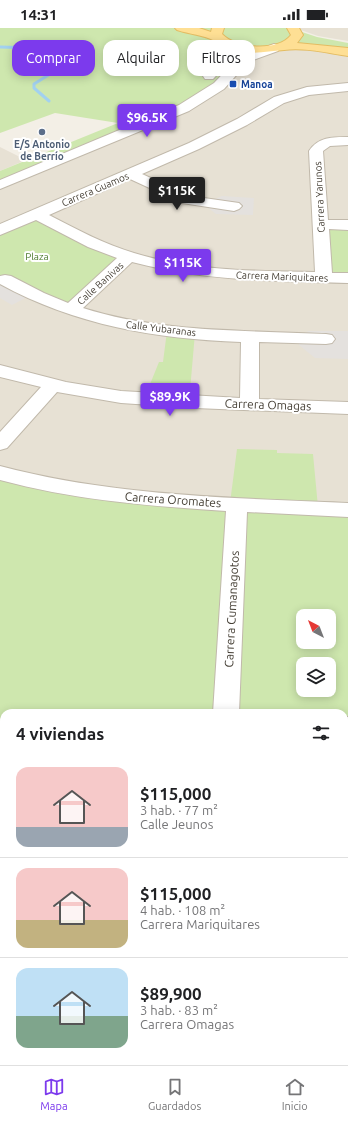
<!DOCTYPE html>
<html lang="es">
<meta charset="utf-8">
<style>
body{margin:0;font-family:Ubuntu,sans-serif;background:#f6f6f6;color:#202124;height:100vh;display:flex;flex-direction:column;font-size:15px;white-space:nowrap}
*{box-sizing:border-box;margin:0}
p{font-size:13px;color:#757577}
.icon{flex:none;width:22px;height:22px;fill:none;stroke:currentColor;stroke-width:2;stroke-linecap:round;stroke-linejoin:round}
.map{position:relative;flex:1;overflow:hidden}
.panel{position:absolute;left:0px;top:681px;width:348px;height:356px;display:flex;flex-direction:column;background:#fff;border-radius:12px 12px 0 0;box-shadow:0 2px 10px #0003}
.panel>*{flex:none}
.guide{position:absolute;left:12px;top:12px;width:324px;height:36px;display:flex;gap:8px}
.needle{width:26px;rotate:318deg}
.tools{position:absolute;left:296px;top:581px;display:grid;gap:8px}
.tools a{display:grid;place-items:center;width:40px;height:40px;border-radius:8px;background:#fff;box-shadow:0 2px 10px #0003;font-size:20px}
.price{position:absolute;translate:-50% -34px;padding:0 9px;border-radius:4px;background:#7c3aed;color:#fff;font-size:13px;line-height:26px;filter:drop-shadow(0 1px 2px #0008)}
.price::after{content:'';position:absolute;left:50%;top:24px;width:12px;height:9px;margin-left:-6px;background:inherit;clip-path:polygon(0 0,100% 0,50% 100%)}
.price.active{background:#222;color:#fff}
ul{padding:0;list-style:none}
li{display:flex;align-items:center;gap:12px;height:100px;padding:0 16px}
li+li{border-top:1px solid #e0e0e0}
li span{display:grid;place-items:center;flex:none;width:112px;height:80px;border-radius:12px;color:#555}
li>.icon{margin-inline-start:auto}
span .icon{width:48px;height:48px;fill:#fffc;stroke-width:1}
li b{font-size:17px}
h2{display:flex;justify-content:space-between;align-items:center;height:48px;padding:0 16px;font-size:17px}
.tag{padding:0 14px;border-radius:12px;background:#fff;box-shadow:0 2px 10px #0003;font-size:14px;line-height:36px}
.tag.active{background:#7c3aed;color:#fff}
.status{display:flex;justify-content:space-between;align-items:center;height:28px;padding:0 20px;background:#fff;direction:ltr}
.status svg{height:11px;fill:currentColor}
.dock{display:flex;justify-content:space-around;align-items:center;height:56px;border-top:1px solid #e0e0e0;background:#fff;font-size:11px;color:#757577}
.dock a{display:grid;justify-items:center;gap:2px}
.dock .active{color:#7c3aed}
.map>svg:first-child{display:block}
</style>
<div class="status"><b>14:31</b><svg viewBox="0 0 49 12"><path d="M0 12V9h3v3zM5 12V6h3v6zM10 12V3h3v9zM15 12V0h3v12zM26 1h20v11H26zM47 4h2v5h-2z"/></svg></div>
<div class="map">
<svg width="348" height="1037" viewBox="0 0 348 1037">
<rect width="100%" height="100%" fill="#f3efe6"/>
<path fill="#e7e1d4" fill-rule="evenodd" d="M295 0H348V13L318 8Z
M281 19 348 24V1037H0V157L240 34ZM303 588H329V614H303ZM303 636H329V662H303ZM4 685H344V1033H4Z
M0 119 26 132 0 143Z"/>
<path fill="#cee7ae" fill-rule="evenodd" d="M0 0H293L296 9 252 27 209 65 0 157V143L118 95 55 85 0 105Z
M296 2 317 9 348 15V23L293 17Z
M35 187 127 229 70 280 0 253V202Z
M320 196 348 197V250L324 249Z
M167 303 195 305 189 374 144 371 159 334H163Z
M237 421 277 422V425L313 426 318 479 230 475Z
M0 445 52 458 348 482V699H344V685H4V1033H210L209 1037H0ZM303 588H329V614H303ZM303 636H329V662H303Z"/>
<path fill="#e4e1de" d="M222 168 254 170 253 187 216 186 207 179 210 173Z
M0 254 33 266 12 277 0 270Z
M309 303H348V331L315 330 299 317V307Z"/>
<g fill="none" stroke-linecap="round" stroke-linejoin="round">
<path stroke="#a2d1f0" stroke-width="3" d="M0 19 38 20 54 24 56 27 49 34 55 43 34 56V60L49 73"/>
<defs>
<path id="minor" d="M220 9 224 10 234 23 231 32 213 51H205L203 48 205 45 221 28 222 23 214 13 216 10Z
M274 16 278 17 280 20 278 23 248 34 224 61 189 83 0 161V152L179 77 214 55 240 28Z
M348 55V63L309 67 284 75 247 97 199 121 142 146 190 168 239 175 242 178 239 181 234 183 182 175 130 151 49 187C76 201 104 216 134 225 193 243 255 243 315 244L309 123C318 109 332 109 348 109V117L330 118 323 123 328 192H348V202L329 201 332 245H348V255C275 253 203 253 132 234L83 280C162 305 244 302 326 306L332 307 335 311 332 315 326 316 259 314V371L348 374V386L195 380 121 375 57 364 7 420 0 422V404L41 359 0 349V337L66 354 121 363 240 370 241 314C156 311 75 297 0 256V248L5 247 11 248 44 265 68 275 117 230 88 219 36 192 0 207V196L189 115 237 91 274 69 307 59Z
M0 438C113 468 232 470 348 475V489L247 484 239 685H213L226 483C149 478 74 472 0 452Z
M344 689H348V709H344Z
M194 1033H226L225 1037H193Z"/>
<path id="major" d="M175 0H199L211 4 212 0H224L222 6C236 21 278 24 291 7L287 0H299L303 7 297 15 348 20V28C327 25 304 19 284 22 270 23 258 26 244 24 233 22 225 18 215 13 204 7 189 6 177 2Z"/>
</defs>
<use href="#minor" stroke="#c1b9ab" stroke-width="2"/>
<use href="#major" stroke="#e3bc63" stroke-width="2"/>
<use href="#minor" fill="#fff" fill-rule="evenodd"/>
<use href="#major" fill="#fedf94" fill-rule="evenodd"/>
</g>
<rect fill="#1a4fb4" stroke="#fff" stroke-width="1.5" x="229" y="52" width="8" height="8" rx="2"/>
<circle fill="#5c6f8a" stroke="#fff" stroke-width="1.5" cx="42" cy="104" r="4"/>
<g text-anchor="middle" stroke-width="4" stroke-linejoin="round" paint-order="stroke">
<g font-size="10" font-weight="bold" fill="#164399" stroke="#fff" text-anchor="start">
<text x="241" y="60">Manoa</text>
</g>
<g font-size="10" font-weight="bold" fill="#4e5e75" stroke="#fff">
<text x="42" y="120">E/S Antonio<tspan x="42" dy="12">de Berrío</tspan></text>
</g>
<g font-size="10" fill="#453f35" stroke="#fff">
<text transform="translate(95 161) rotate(-23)" y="4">Carrera Guamos</text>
<text transform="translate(319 169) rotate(-93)" y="4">Carrera Yarunos</text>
<text transform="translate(282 248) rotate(2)" y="4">Carrera Mariquitares</text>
<text transform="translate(100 255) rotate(-42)" y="4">Calle Banivas</text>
<text transform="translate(161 300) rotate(7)" y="4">Calle Yubaranas</text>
</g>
<g font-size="10" fill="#477728" stroke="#fff">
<text x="37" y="232">Plaza</text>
</g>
<g font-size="12" fill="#453f35" stroke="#fff">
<text transform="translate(268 377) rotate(2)" y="4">Carrera Omagas</text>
<text transform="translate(173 472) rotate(4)" y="4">Carrera Oromates</text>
<text transform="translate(232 581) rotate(-87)" y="4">Carrera Cumanagotos</text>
</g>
</g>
</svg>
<div class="tools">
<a><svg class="needle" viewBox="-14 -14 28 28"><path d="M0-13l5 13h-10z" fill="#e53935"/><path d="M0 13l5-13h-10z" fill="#757577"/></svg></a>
<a><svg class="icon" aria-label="layers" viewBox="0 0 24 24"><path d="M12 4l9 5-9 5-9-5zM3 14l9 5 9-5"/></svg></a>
</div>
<b class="price" style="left:147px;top:110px">$96.5K</b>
<b class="price active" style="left:177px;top:183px">$115K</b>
<b class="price" style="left:183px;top:255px">$115K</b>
<b class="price" style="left:170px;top:389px">$89.9K</b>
<div class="guide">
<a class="tag active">Comprar</a>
<a class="tag">Alquilar</a>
<a class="tag">Filtros</a>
</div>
<section class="panel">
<h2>4 viviendas<svg class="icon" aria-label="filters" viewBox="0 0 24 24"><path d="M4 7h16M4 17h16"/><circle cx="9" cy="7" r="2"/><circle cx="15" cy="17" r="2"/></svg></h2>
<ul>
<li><span style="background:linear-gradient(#f6c9c9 75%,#9aa5b1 0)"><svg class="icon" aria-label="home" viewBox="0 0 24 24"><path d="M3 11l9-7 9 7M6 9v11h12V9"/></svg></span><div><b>$115,000</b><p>3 hab. · 77 m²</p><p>Calle Jeunos</p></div></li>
<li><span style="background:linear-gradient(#f6c9c9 65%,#c2b280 0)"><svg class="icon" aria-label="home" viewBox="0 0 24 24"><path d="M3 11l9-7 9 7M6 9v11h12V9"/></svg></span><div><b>$115,000</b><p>4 hab. · 108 m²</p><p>Carrera Mariquitares</p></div></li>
<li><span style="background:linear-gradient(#bfe0f5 60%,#7fa58c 0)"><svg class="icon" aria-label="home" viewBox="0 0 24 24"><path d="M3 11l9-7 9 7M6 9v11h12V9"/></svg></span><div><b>$89,900</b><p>3 hab. · 83 m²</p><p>Carrera Omagas</p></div></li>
</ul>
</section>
</div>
<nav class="dock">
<a class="active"><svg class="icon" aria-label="map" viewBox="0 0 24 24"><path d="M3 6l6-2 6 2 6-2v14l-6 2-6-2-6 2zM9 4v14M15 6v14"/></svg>Mapa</a>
<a><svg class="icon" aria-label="saved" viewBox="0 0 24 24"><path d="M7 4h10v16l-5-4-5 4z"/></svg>Guardados</a>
<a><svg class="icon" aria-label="home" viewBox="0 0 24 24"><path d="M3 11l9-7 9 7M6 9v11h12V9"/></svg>Inicio</a>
</nav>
